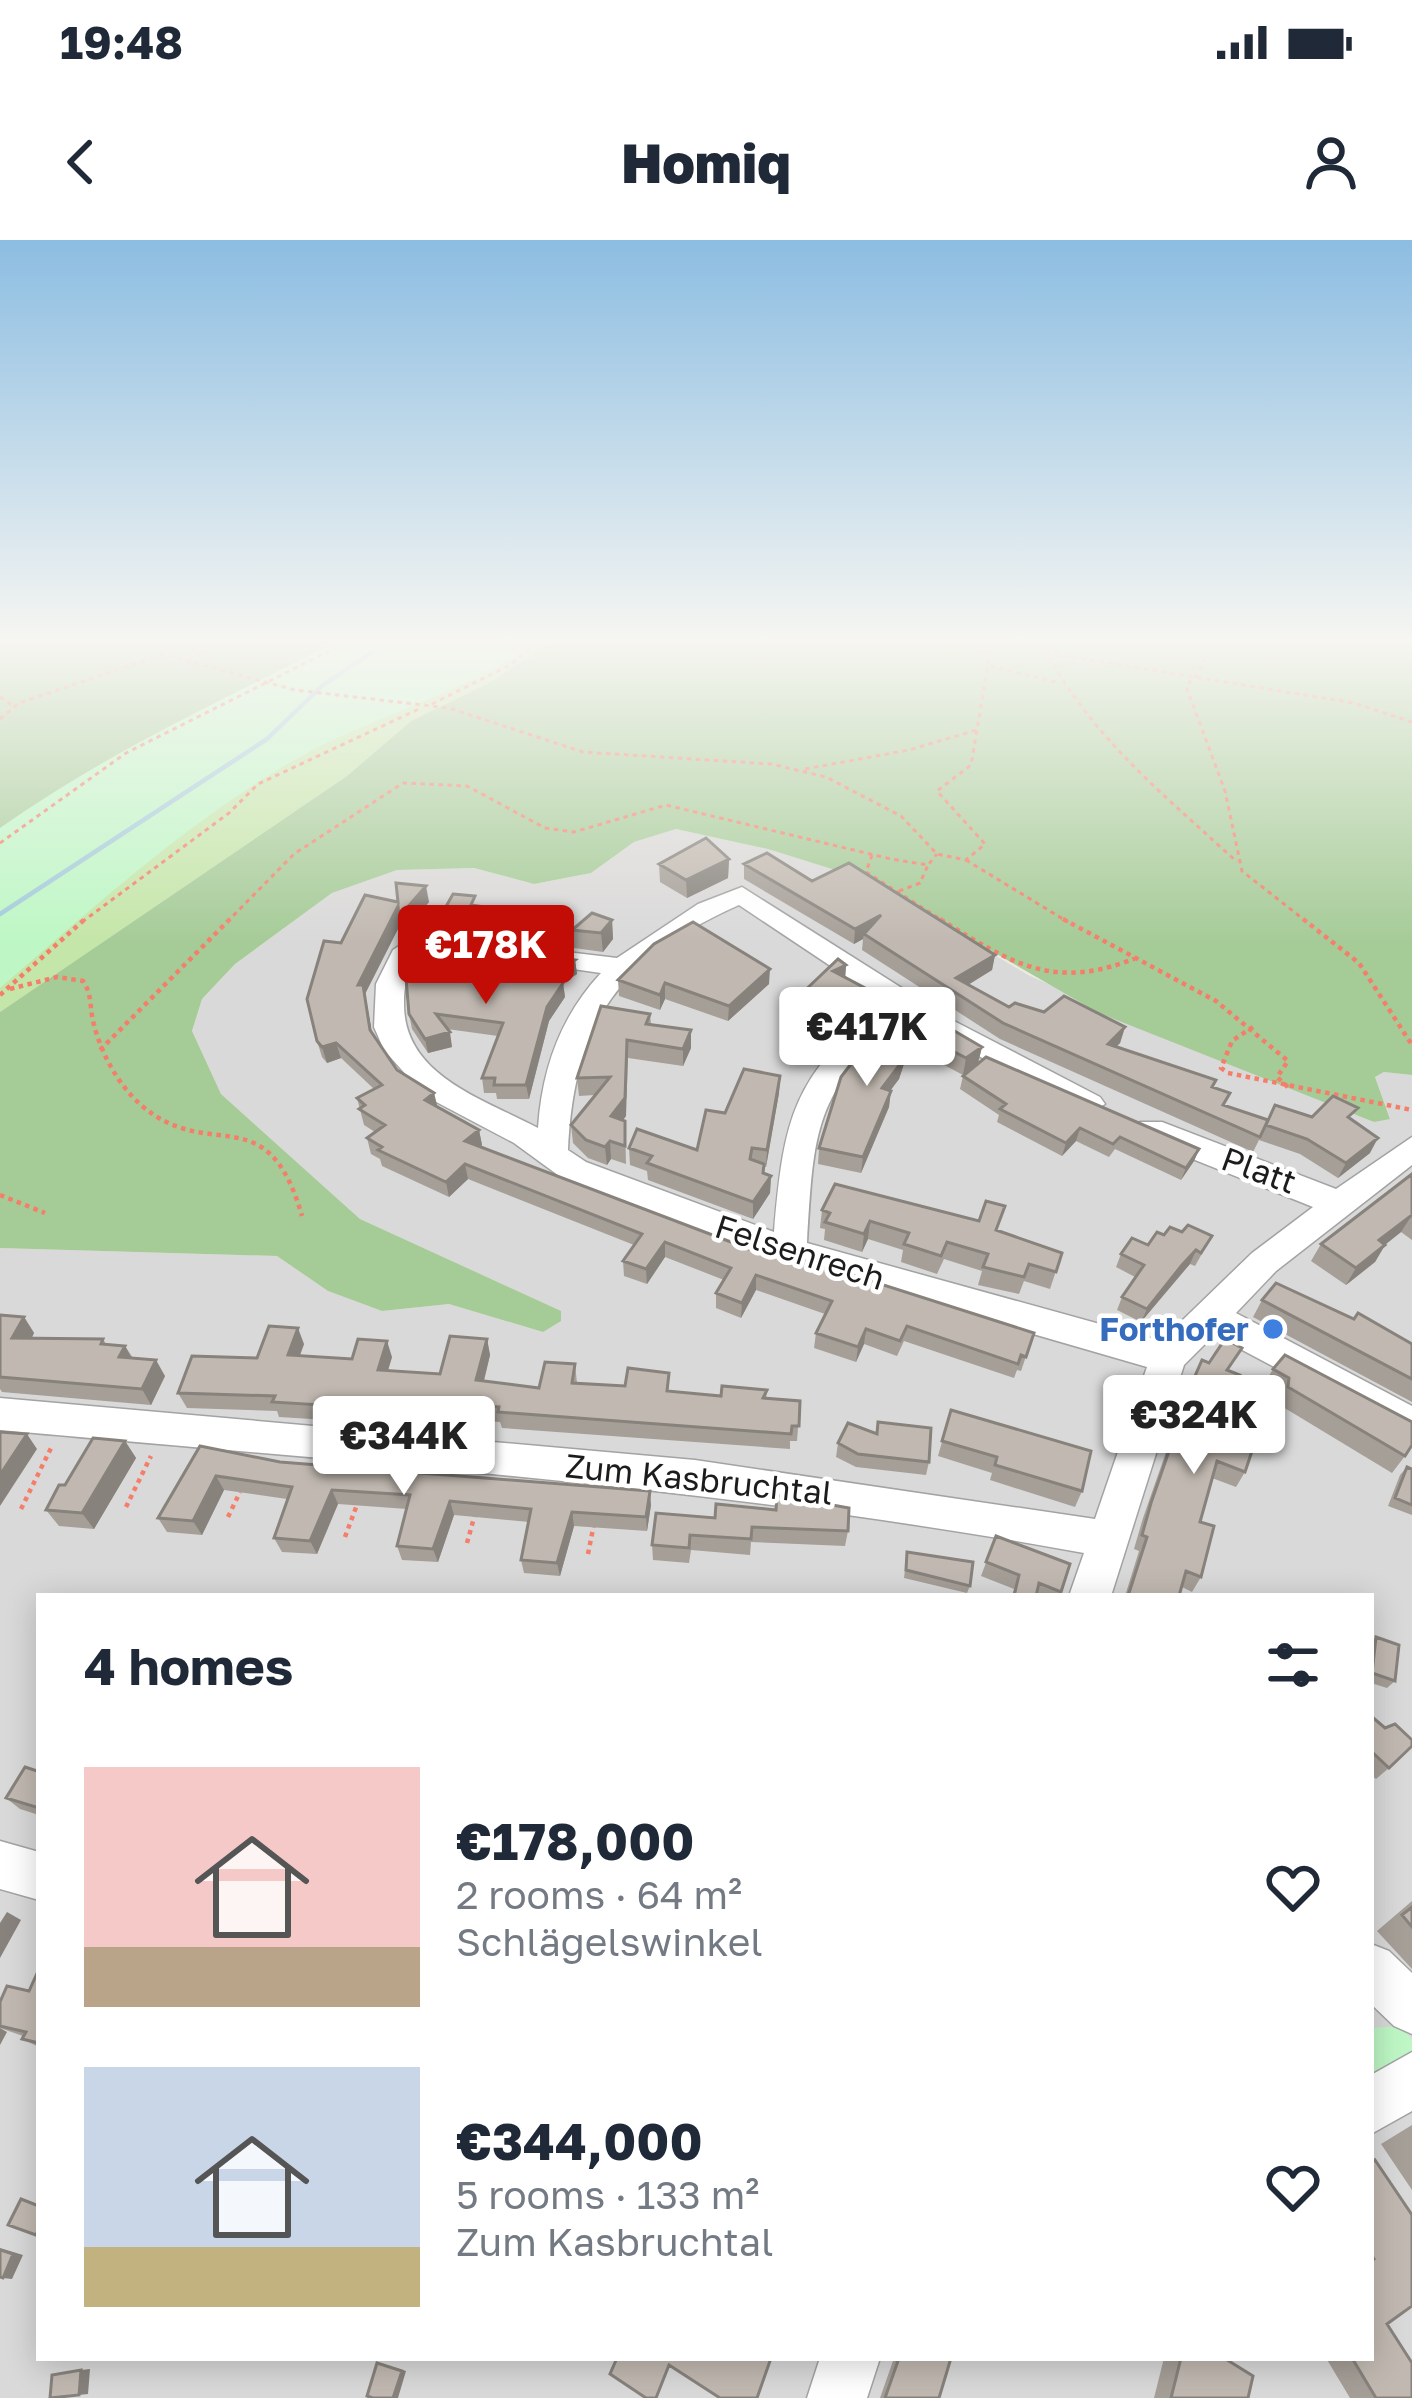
<!DOCTYPE html>
<meta charset="utf-8">
<style>
body{margin:0;font-family:"Golos Text",sans-serif;background:#f2f2f3;color:#1f2937;height:100vh;display:flex;flex-direction:column;font-size:45px;white-space:nowrap}
*{box-sizing:border-box;margin:0}
p{font-size:39px;color:#747a83}
.icon{flex:none;width:66px;height:66px;fill:none;stroke:currentColor;stroke-width:2;stroke-linecap:round;stroke-linejoin:round}
.map{position:relative;flex:1;overflow:hidden}
.drawer{position:absolute;left:36px;top:1353px;width:1338px;height:768px;display:flex;flex-direction:column;background:#fff;border-radius:0px;box-shadow:0 6px 30px #0003}
.drawer>*{flex:none}
.price{position:absolute;translate:-50% -102px;padding:0 27px;border-radius:12px;background:#fff;color:#222;font-size:39px;line-height:78px;filter:drop-shadow(0 3px 6px #0008)}
.price::after{content:'';position:absolute;left:50%;top:72px;width:36px;height:27px;margin-left:-18px;background:inherit;clip-path:polygon(0 0,100% 0,50% 100%)}
.price.current{background:#c10d06;color:#fff}
ul{padding:0;list-style:none}
li{display:flex;align-items:center;gap:36px;height:300px;padding:0 48px}
li span{display:grid;place-items:center;flex:none;width:336px;height:240px;border-radius:0px;color:#555}
li>.icon{margin-inline-start:auto}
span .icon{width:144px;height:144px;fill:#fffc;stroke-width:1}
li b{font-size:51px}
h2{display:flex;justify-content:space-between;align-items:center;height:144px;padding:0 48px;font-size:51px}
.status{display:flex;justify-content:space-between;align-items:center;height:84px;padding:0 60px;background:#fff;direction:ltr}
.status svg{height:33px;fill:currentColor}
header{display:flex;justify-content:space-between;align-items:center;height:156px;padding:0 48px;background:#fff;font-size:54px;font-weight:800}
.map>svg:first-child{display:block}
</style>
<div class="status"><b>19:48</b><svg viewBox="0 0 49 12"><path d="M0 12V9h3v3zM5 12V6h3v6zM10 12V3h3v9zM15 12V0h3v12zM26 1h20v11H26zM47 4h2v5h-2z"/></svg></div>
<header><svg class="icon" aria-label="back" viewBox="0 0 24 24"><path d="M15 5l-7 7 7 7"/></svg>Homiq<svg class="icon" aria-label="person" viewBox="0 0 24 24"><circle cx="12" cy="8" r="4"/><path d="M4 21q1-7 8-7t8 7"/></svg></header>
<div class="map">
<svg width="1412" height="2158" viewBox="0 0 1412 2158">
<rect width="100%" height="100%" fill="#edeae1"/>
<path fill="#dad9d9" fill-rule="evenodd" d="M676 589 768 609 870 641 1030 736 1374 882 1390 878 1375 837 1384 832 1412 835V2158H0V1008L277 1016 328 1051 382 1071 449 1064 543 1092 560 1071 360 979 221 854 192 791 202 759 235 724 332 653 397 630 474 628 534 644 591 633 634 602ZM39 1356H1371V2118H39Z"/>
<path fill="#c4e6a8" d="M413 401H553L489 443 411 481 347 536 0 772V618Z"/>
<path fill="#a5cb97" d="M0 401H413L0 618Z
M553 401H1412V835L1384 832 1375 837 1390 879 1374 882 1099 773 870 641 768 609 676 589 634 602 591 633 534 644 474 628 397 630 332 653 235 724 202 759 192 791 221 854 360 979 561 1071V1081L543 1092 449 1064 382 1071 328 1051 277 1016 0 1008V772L347 536 411 481 489 443Z"/>
<path fill="#bef7c5" d="M338 401H537C463 455 376 474 298 518 190 579 94 667 0 748V588C106 513 223 460 338 401Z
M1402 1786 1412 1800V1816L1371 1843V1788Z"/>
<g fill="none" stroke-linecap="round" stroke-linejoin="round">
<path stroke="#a3cbda" stroke-width="4.5" d="M0 674 267 499 323 445 389 401"/>
<defs>
<path id="minor" d="M742 647 954 781 1100 857 1105 864 1089 874 1078 871 903 774C814 854 814 888 807 1003L1161 1101 1252 1013 1313 967 1140 898 1135 890 1140 882H1162L1336 949 1412 897V925L1276 1031 1236 1073 1412 1166V1200L1214 1095 1184 1125 1111 1356H1069L1084 1313C725 1247 362 1223 0 1190V1158L695 1220 1095 1279 1147 1127 777 1020 562 938 514 903 425 856 384 810 374 787 376 744 393 710 417 694 617 718 698 664ZM739 665 883 761C793 839 784 875 774 992L586 922 568 910C574 781 620 718 739 665ZM432 709 601 733C560 777 542 829 538 888 484 859 403 836 404 763 404 737 411 723 432 709Z
M0 1601 39 1612V1660L0 1649Z
M1371 1704 1389 1711 1412 1733V1794L1394 1786 1371 1764Z
M1412 1812V1871L1371 1894V1835Z
M820 2118H880L867 2158H807Z"/>
</defs>
<use href="#minor" stroke="#a3a3a3" stroke-width="3"/>
<path stroke="#f57e6a" stroke-width="3" stroke-dasharray="4.5 4.5" stroke-linecap="butt" d="M136 401 164 415 295 450 449 468 583 512 771 524 826 537 901 576 937 614 966 620 985 604 937 551 971 525 990 413 1002 401
M925 401 990 413
M1041 401C1086 493 1163 554 1237 622
M1211 401 1198 434 1186 446 1225 551 1242 631 1307 682
M1407 401 1412 408
M1046 413 1354 463 1412 482
M188 420 230 401
M990 426 1060 443
M0 457 15 467
M432 464 510 425 541 401
M0 479 19 463 158 416
M805 529 909 510 980 489
M0 603 126 513 349 401
M872 615 866 632 945 682
M966 620 1068 682
M899 651 920 643 928 625
M82 682 229 573 258 544 421 468
M227 682 294 614 403 543 467 546 545 588 574 592 666 565 891 619 928 625 937 614"/>
<path stroke="#f57e6a" stroke-width="4.5" stroke-dasharray="4.5 4.5" stroke-linecap="butt" d="M940 679C1014 725 1055 752 1141 716
M1063 679 1216 761 1288 821 1277 837 1291 850
M1303 679 1359 723 1412 805
M10 749 57 737 83 741C91 753 90 763 92 776 98 808 117 844 141 865 210 925 267 854 302 976
M0 755 85 679
M1253 787 1232 801 1221 828 1228 833 1412 870
M100 810 230 679
M0 955 45 973
M126 1267 151 1216
M21 1269 52 1206
M228 1277 240 1252
M345 1297 358 1262
M467 1303 475 1274
M588 1314 594 1284"/>
<use href="#minor" fill="#fff" fill-rule="evenodd"/>
</g>
<path fill="#a69f98" d="M729 619 728 638 687 658 660 642 659 624Z
M744 624 812 641 995 715 992 730 968 745 1009 767 1044 772 1125 787 1120 803 1116 807 1213 847 1225 865 1268 880 1312 877 1352 880 1370 913 1338 938 1300 914 1259 900 1253 912 1000 799 862 710 863 699 854 704 744 639Z
M398 662H429L403 692 401 683 365 754 372 793 397 830 434 853 437 867 479 890 482 905 480 907 752 1010 1034 1093 1021 1131 1017 1130 1014 1138 904 1101 897 1116 864 1104 856 1122 814 1108 816 1093 825 1074 756 1050 741 1078 716 1068V1053L724 1040 665 1017 647 1044 624 1036 623 1021 634 1005 468 939 449 957 382 926 380 919 371 914 367 898 375 892 364 885 357 858 374 849 341 818 327 823 322 817 317 801 341 703Z
M439 679 528 686 520 702 441 692Z
M612 680 613 699 603 712 574 708 572 690Z
M448 702 450 716 443 730 448 736H537L575 720 577 734 563 743 565 757 549 781 529 859H497L496 853H484L482 838 498 796 447 789 452 807 428 813 412 789 409 774Z
M846 725 845 738 867 765 801 824 800 797 787 796 788 781Z
M618 740 769 744 728 781 665 759 660 770 619 756Z
M918 770 916 787 899 839 890 851 889 867 861 933 818 924 819 908Z
M650 774 651 784 691 808 683 826 628 818 626 876 623 880 625 881 626 924 611 919 607 925 588 918 573 903 571 885 595 855 579 856 577 838Z
M934 779 982 807 978 823 1199 909 1194 921 1181 940 1115 909 1109 917 1076 901 1062 916 997 882 999 875 960 849 963 836 976 825 963 835 929 817Z
M780 836 779 853 766 927H764V933L771 936 770 953 753 979 648 940 647 931 630 925 629 908 697 910 725 873Z
M1412 934V1000L1401 992 1385 1005 1375 1022 1346 1045 1311 1021 1321 1004Z
M822 970 997 991 1062 1013 1050 1049 1024 1041 1019 1054 978 1045 982 1031 944 1019 937 1034 901 1022 903 1010 868 999 862 1012 824 1000 825 989 820 988Z
M1182 992 1212 996 1195 1026 1190 1024 1177 1038 1141 1082 1117 1070 1122 1057 1135 1037 1116 1027 1121 1014 1148 1005 1164 995Z
M1262 1060 1354 1079 1412 1104V1162L1253 1077Z
M0 1075 24 1077 34 1093 32 1098 103 1099 106 1104 125 1106 133 1118 165 1136 151 1165 2 1152 0 1149Z
M487 1099 490 1115 484 1141 539 1148 575 1124 577 1143 721 1156 767 1150 766 1159 800 1161 797 1201H790V1209L502 1188 500 1182 440 1178 438 1187 279 1177 277 1171 187 1168 178 1153 257 1118 304 1104 300 1116 352 1119 392 1117 388 1131 440 1134Z
M1202 1120 1229 1131 1230 1163 1253 1184 1245 1232 1236 1247 1212 1238 1200 1282 1201 1337 1192 1352 1182 1347 1179 1356H1125L1139 1311 1134 1309 1143 1278 1187 1152Z
M1273 1129 1405 1216 1392 1233 1278 1164 1279 1155 1263 1146Z
M951 1170 1082 1251 1075 1267 990 1240 992 1233 938 1216Z
M878 1182 929 1222 926 1235 856 1227 836 1217 838 1203 875 1194Z
M125 1201 136 1218 94 1289 59 1286 46 1270 65 1245Z
M200 1206 280 1222 651 1265 647 1291 574 1286 560 1336 524 1333 521 1320 529 1282 454 1275 438 1322 402 1320 397 1306 407 1269 338 1264 317 1314 282 1312 274 1298 287 1259 224 1250 202 1295 167 1292 158 1278Z
M1407 1227 1412 1229V1275L1388 1266 1400 1235Z
M656 1273 848 1291 845 1306 751 1302 750 1315 691 1310 689 1323 653 1320 652 1305Z
M996 1296 1070 1324 1059 1356H1012L1014 1349 981 1336Z
M907 1312 970 1346 967 1353 904 1338Z
M1376 1397 1395 1441 1387 1448 1371 1443V1402Z
M1371 1476 1385 1488 1389 1528 1376 1539 1371 1535Z
M39 1528V1575L20 1569 6 1558Z
M1412 1661V1729L1377 1691Z
M39 1729V1807L22 1799 23 1796 0 1788V1762L29 1751Z
M1412 1885V1950L1381 1904Z
M1375 1920 1387 2084 1412 2158H1350L1326 2118H1371V1921Z
M894 2118H951L939 2158H880Z
M1164 2118H1224L1248 2158H1154Z"/>
<path fill="#87827c" d="M729 619 728 638 687 658 686 640Z
M426 646 429 662 403 692 401 683 365 754 374 805 358 745 398 666Z
M526 673 528 686 520 702 518 688Z
M881 675 864 694 863 699 854 704 855 689Z
M612 680 613 699 603 712 601 693Z
M448 702 450 716 435 745 432 730Z
M995 715 992 730 953 754 956 738Z
M575 720 577 734 563 743 565 757 549 781 529 859 526 845 557 733Z
M846 725 845 740 833 731Z
M770 729 769 744 728 781 729 766Z
M665 743V759L660 770V755Z
M869 750 867 765 801 824 802 808Z
M918 770 916 787 899 839 880 864 882 848Z
M1125 787 1120 803 1103 820 1108 804Z
M691 790V808L683 826V809Z
M450 792 452 807 428 813 425 799Z
M627 800 626 876 613 893 611 876Z
M336 803 341 818 327 823 322 807Z
M982 807 978 823 963 835 966 818Z
M780 836 779 853 766 927 767 910Z
M891 851 889 867 861 933 863 917Z
M434 853 438 869 425 860Z
M1080 888 1076 901 1062 916 1066 903Z
M479 890 482 905 468 916 465 901Z
M1378 898 1370 913 1338 938 1346 923Z
M610 901 611 919 607 925 605 907Z
M1199 909 1194 921 1181 940 1186 928Z
M465 924 468 939 449 957 446 942Z
M764 924 763 941 771 936 770 953 753 979V962Z
M1412 975 1401 992 1368 1018 1379 1000Z
M870 981 868 999 862 1012 864 994Z
M665 1002V1017L647 1044 646 1029Z
M1385 1005 1375 1022 1346 1045 1356 1028Z
M1196 1010 1190 1024 1141 1082 1147 1069Z
M756 1035V1050L741 1078 742 1063Z
M24 1077 34 1093 23 1114 12 1098Z
M298 1088 304 1104 294 1130 288 1115Z
M866 1089 864 1104 856 1122 858 1107Z
M487 1099 490 1115 480 1156 476 1140Z
M387 1101 392 1117 383 1146 378 1130Z
M125 1106 134 1122 119 1117Z
M156 1120 165 1136 151 1165 142 1149Z
M436 1163 440 1178 438 1187 434 1172Z
M27 1194 37 1209 0 1266V1235Z
M125 1201 136 1218 94 1289 82 1273Z
M216 1236 224 1250 202 1295 193 1281Z
M332 1250 338 1264 317 1314 310 1301Z
M650 1251 651 1265 647 1291 646 1277Z
M450 1261 454 1275 438 1322 433 1309Z
M572 1272 574 1286 560 1336 557 1323Z
M7 1672 21 1680 0 1718V1683Z
M0 1788 7 1792 0 1805Z
M0 2008 23 2015 12 2039 3 2038Z
M377 2123 406 2131 398 2158H393Z
M90 2129 88 2154 79 2155 81 2130Z"/>
<path fill="#c1b9b1" stroke="#87827c" stroke-width="3" d="M706 598 729 619 686 640 659 624Z
M767 613 812 641 849 623 995 715 956 738 1009 767 1015 763 1044 772 1064 756 1125 787 1108 804 1216 840 1212 847 1230 853 1223 865 1268 880 1260 897 1003 783 864 694 881 675 855 689 744 624Z
M396 643 426 646 399 677 398 666 358 745H363L370 790 397 830 434 853 425 860 479 890 465 901 752 1010 755 1004 1034 1093 1026 1117 1021 1115 1018 1124 907 1086 900 1101 866 1089 858 1107 816 1093 832 1061 756 1035 742 1063 716 1053 731 1028 665 1002 646 1029 623 1021 642 994 465 924 446 942 378 910 382 907 367 898 385 885 359 869 365 865 357 858 382 845 336 803 322 807 317 801 307 759 324 701 341 703 365 655 398 662Z
M453 654 475 656 471 665 526 673 518 688 439 679Z
M592 673 612 680 601 693 572 690Z
M693 682 770 729 729 766 665 743 660 755 618 740 654 704Z
M430 699 448 702 432 730H447L446 736 478 735 484 724 537 736 553 717 575 720 557 733 563 743 547 767 526 845H494L495 838H482L503 783 436 774 450 792 425 799 409 774 406 738Z
M838 719 846 725 833 731 869 750 802 808 801 782 788 781 798 757Z
M601 766 650 774 646 784 691 790 683 809 627 800 625 858 611 876 625 881V906L610 901 605 907 586 900 571 885 610 837 577 838Z
M911 766 918 770 901 823 882 848 891 851 863 917 819 908 841 837 870 799Z
M934 779 982 807 966 818 932 800Z
M986 817 1199 909 1186 928 1120 897 1113 904 1080 888 1066 903 1000 869 1006 864 963 836Z
M744 829 780 836 767 910 752 908 750 919 764 924 763 933 771 936 753 962 647 923 652 916 629 908 637 889 697 910 706 870 725 873Z
M1333 856 1358 868 1348 877 1378 898 1346 923 1307 899 1266 885 1275 865 1312 877Z
M1412 934V975L1379 1000 1385 1005 1356 1028 1321 1004Z
M835 944 979 981 986 961 1005 966 996 990 1062 1013 1056 1032 1029 1024 1024 1037 983 1027 988 1014 947 1002 941 1016 904 1004 909 993 870 981 864 994 825 982 830 973 822 970Z
M1188 985 1212 996 1201 1013 1196 1010 1182 1025 1147 1069 1122 1057 1144 1025 1121 1014 1132 998 1148 1005 1157 992 1164 995 1170 987 1182 992Z
M1276 1043 1354 1079 1358 1073 1412 1104V1139L1262 1060Z
M0 1075 24 1077 12 1098 103 1099 101 1104 125 1106 119 1117 156 1120 142 1149 0 1137Z
M269 1086 298 1088 288 1115 352 1119 358 1099 387 1101 378 1130 440 1134 450 1096 487 1099 476 1140 539 1148 545 1122 575 1124 572 1143 625 1146 628 1128 669 1133 667 1151 721 1156 722 1146 767 1150 763 1158 800 1161 799 1186H792L791 1194 498 1172 499 1167 436 1163 434 1172 272 1162 275 1156 178 1153 192 1116 257 1118Z
M1225 1099 1242 1108 1227 1130 1240 1135 1230 1163 1257 1173 1253 1184 1260 1187 1245 1232 1217 1221 1200 1282 1214 1286 1201 1337 1186 1331 1179 1356H1128L1147 1297 1142 1295 1151 1263 1195 1136 1202 1120 1209 1123Z
M1285 1115 1412 1182V1205L1405 1216 1288 1147 1289 1138 1273 1129Z
M951 1170 1091 1211 1082 1251 995 1225 997 1217 942 1201Z
M878 1182 931 1188 929 1222 858 1214 838 1203 848 1183 877 1194Z
M0 1192 27 1194 0 1235Z
M93 1198 125 1201 82 1273 46 1270 59 1245H65Z
M200 1206 280 1222 650 1251 646 1277 572 1272 557 1323 521 1320 531 1269 450 1261 433 1309 397 1306 410 1255 332 1250 310 1301 274 1298 292 1247 216 1236 193 1281 158 1278Z
M1407 1227 1412 1229V1265L1395 1258Z
M777 1255 849 1268 848 1291 752 1287 751 1299 690 1295 689 1308 652 1305 656 1273 715 1278 716 1264 776 1270Z
M996 1296 1070 1324 1061 1352 1039 1343 1036 1356H1014L1019 1335 986 1322Z
M907 1312 973 1322 970 1346 906 1330Z
M1376 1397 1399 1405 1395 1441 1372 1433Z
M1371 1476 1385 1488 1395 1484 1412 1500V1506L1389 1528 1371 1511Z
M25 1527 37 1531 39 1528V1568L6 1558Z
M1412 1667V1687L1402 1675Z
M39 1729V1803L22 1799 26 1792 0 1786V1762L7 1746 29 1751Z
M1375 1920 1412 1975V2066L1387 2084 1412 2123V2158H1376L1352 2118H1371V2021L1374 2019 1371 2014V1923Z
M21 1959 39 1966V1988L36 1995 8 1985Z
M0 2010 13 2014 3 2038 0 2037Z
M617 2118H771L757 2158H720L669 2125 656 2158H646L610 2134Z
M899 2118H951L939 2158H885Z
M1181 2118H1224L1253 2136 1248 2158H1171Z
M377 2123 402 2131 393 2158H373L367 2156Z
M81 2130 79 2155 50 2158 52 2135Z"/>
<linearGradient id="sky" x2="0" y2="1"><stop stop-color="#8cbde2"/><stop offset="0.57" stop-color="#f7f6f2"/><stop offset="1" stop-color="#f7f6f2" stop-opacity="0"/></linearGradient>
<rect width="1412" height="704" fill="url(#sky)"/>
<circle fill="#3f7fe0" stroke="#fff" stroke-width="4.5" cx="1273" cy="1089" r="12"/>
<g text-anchor="middle" stroke-width="9" stroke-linejoin="round" paint-order="stroke">
<g font-size="33" fill="#1c1c1c" stroke="#fff">
<text transform="translate(1259 930) rotate(20)" y="12">Platt</text>
<text transform="translate(800 1012) rotate(18)" y="12">Felsenrech</text>
<text transform="translate(699 1239) rotate(6)" y="12">Zum Kasbruchtal</text>
</g>
<g font-size="33" font-weight="bold" fill="#366cbe" stroke="#fff" text-anchor="end">
<text x="1249" y="1101">Forthofer</text>
</g>
</g>
</svg>
<b class="price current" style="left:486px;top:767px">€178K</b>
<b class="price" style="left:867px;top:849px">€417K</b>
<b class="price" style="left:1194px;top:1237px">€324K</b>
<b class="price" style="left:404px;top:1258px">€344K</b>
<section class="drawer">
<h2>4 homes<svg class="icon" aria-label="filters" viewBox="0 0 24 24"><path d="M4 7h16M4 17h16"/><circle cx="9" cy="7" r="2"/><circle cx="15" cy="17" r="2"/></svg></h2>
<ul>
<li><span style="background:linear-gradient(#f6c9c9 75%,#b9a48a 0)"><svg class="icon" aria-label="home" viewBox="0 0 24 24"><path d="M3 11l9-7 9 7M6 9v11h12V9"/></svg></span><div><b>€178,000</b><p>2 rooms · 64 m²</p><p>Schlägelswinkel</p></div><svg class="icon" aria-label="heart" viewBox="0 0 24 24"><path d="M12 20l-8-8c-3-5 5-10 8-4 3-6 11-1 8 4z"/></svg></li>
<li><span style="background:linear-gradient(#c9d6e8 75%,#c2b280 0)"><svg class="icon" aria-label="home" viewBox="0 0 24 24"><path d="M3 11l9-7 9 7M6 9v11h12V9"/></svg></span><div><b>€344,000</b><p>5 rooms · 133 m²</p><p>Zum Kasbruchtal</p></div><svg class="icon" aria-label="heart" viewBox="0 0 24 24"><path d="M12 20l-8-8c-3-5 5-10 8-4 3-6 11-1 8 4z"/></svg></li>
</ul>
</section>
</div>
